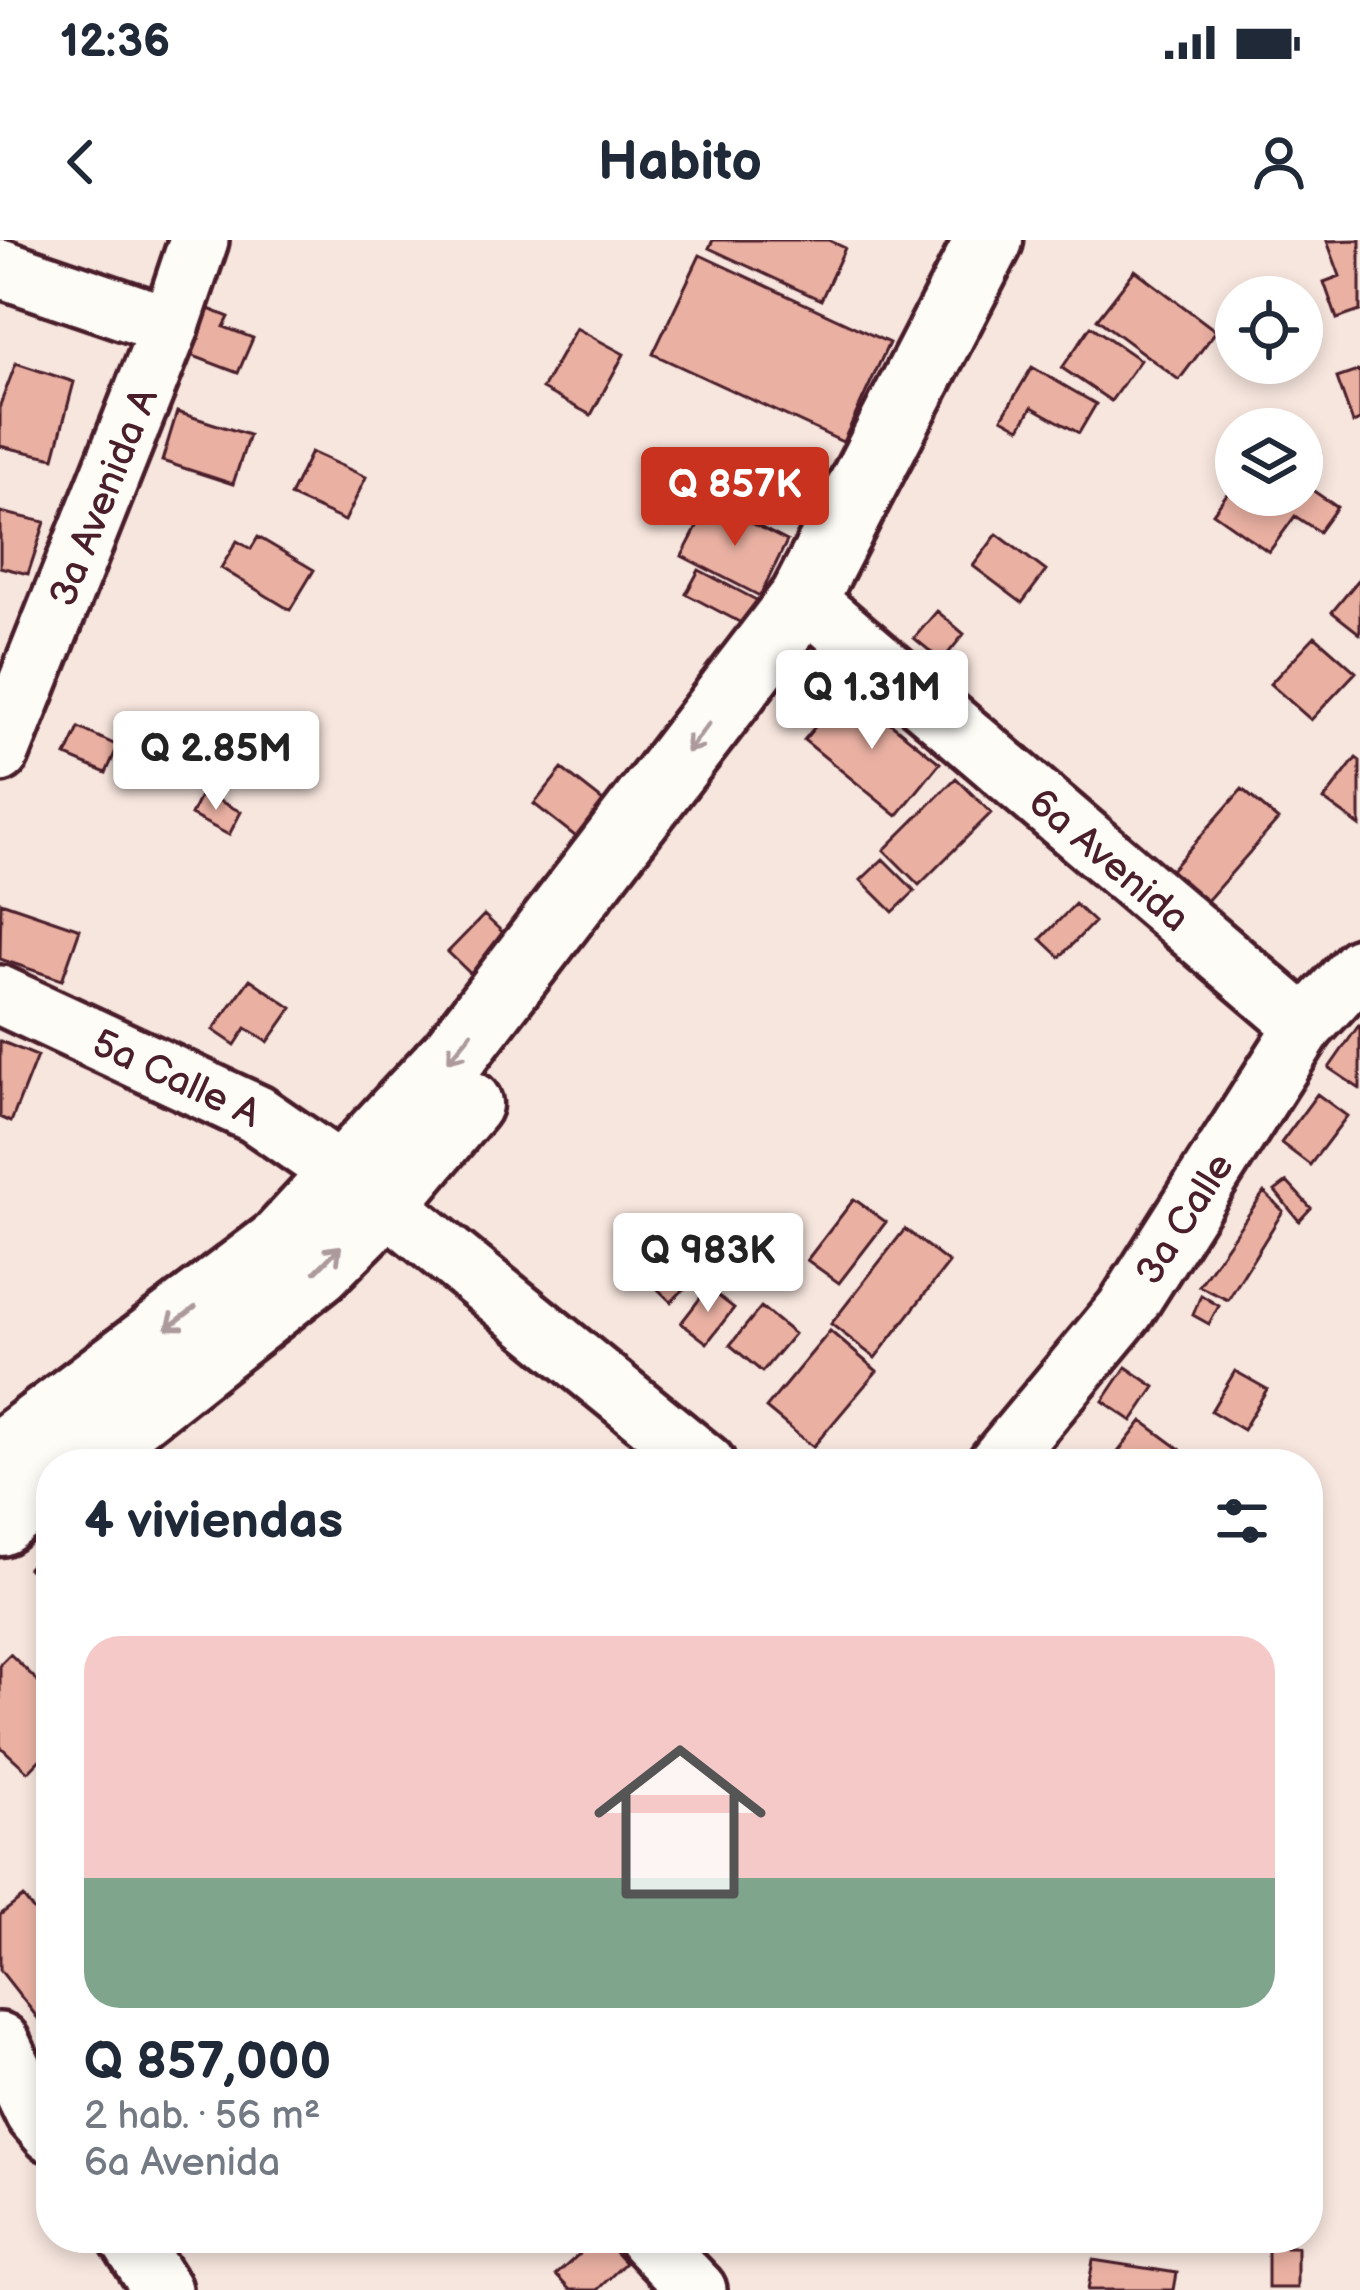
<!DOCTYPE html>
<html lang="es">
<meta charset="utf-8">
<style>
body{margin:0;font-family:"Balsamiq Sans",sans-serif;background:#f6f6f7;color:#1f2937;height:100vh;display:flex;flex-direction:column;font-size:45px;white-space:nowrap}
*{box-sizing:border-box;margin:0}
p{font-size:39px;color:#747a83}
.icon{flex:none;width:66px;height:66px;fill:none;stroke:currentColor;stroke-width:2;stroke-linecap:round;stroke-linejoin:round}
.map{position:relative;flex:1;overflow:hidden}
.drawer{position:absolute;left:36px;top:1209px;width:1287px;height:804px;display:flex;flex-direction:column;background:#fff;border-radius:48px;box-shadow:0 6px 18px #0003}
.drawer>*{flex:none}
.buttons{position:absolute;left:1215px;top:36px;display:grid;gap:24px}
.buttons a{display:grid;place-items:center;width:108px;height:108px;border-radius:50%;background:#fff;box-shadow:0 6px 18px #0003;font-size:60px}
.price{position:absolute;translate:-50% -102px;padding:0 27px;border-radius:12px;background:#fff;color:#222;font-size:39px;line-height:78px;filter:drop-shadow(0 3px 6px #0008)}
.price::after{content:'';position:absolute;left:50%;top:72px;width:36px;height:27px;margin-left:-18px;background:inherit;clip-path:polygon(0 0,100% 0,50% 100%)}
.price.selected{background:#c8321e;color:#fff}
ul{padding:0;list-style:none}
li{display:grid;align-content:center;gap:24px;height:636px;padding:0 48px}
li+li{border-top:3px solid #e0e1e3}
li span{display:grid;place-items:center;height:372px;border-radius:36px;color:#555}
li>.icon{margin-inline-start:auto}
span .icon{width:216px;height:216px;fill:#fffc;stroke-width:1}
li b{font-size:51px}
h2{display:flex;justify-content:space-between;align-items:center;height:144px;padding:0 48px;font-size:51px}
.status{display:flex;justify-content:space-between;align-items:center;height:84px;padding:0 60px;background:#fff;direction:ltr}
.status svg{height:33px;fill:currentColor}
header{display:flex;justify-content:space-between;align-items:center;height:156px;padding:0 48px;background:#fff;font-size:54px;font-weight:600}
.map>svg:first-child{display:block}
</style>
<div class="status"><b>12:36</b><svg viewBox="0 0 49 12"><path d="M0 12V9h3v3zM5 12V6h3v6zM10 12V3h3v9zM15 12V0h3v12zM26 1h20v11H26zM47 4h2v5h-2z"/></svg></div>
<header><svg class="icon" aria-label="back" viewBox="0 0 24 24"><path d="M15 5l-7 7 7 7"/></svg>Habito<svg class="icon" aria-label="person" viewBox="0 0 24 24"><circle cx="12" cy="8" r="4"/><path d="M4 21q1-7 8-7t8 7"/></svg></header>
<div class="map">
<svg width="1360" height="2050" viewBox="0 0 1360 2050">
<rect width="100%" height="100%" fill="#f7e6de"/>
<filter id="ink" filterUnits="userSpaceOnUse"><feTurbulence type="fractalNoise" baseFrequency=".00833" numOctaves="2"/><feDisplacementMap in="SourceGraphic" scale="24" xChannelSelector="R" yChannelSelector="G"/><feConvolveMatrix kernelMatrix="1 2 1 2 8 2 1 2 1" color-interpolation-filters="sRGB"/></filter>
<g filter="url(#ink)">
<path fill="#eab1a3" stroke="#4a1f2b" stroke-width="3" d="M713 0H828L845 8 821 60 709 8Z
M1360 0V71L1337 79 1324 42 1340 36 1327 1Z
M700 15 889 103 843 202 653 114Z
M1135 30 1216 91 1179 140 1097 79Z
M206 68 229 77 224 87 253 98 238 133 188 114Z
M1091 86 1140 120 1111 161 1062 128Z
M576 88 624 114 591 175 542 149Z
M16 123 74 142 54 218 0 206V165Z
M1032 127 1096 164 1079 193 1032 167 1020 188 1002 178Z
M1360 130V180L1353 183 1337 138Z
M177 172 249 195 233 244 162 221Z
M311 212 366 237 345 281 290 256Z
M1302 243 1337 267 1319 292 1295 276 1269 312 1213 273 1232 247 1236 255 1248 258 1302 255Z
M710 262 787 301 760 356 682 316Z
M0 272 45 282 28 334 0 327Z
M997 294 1046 331 1022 363 973 326Z
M258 297 314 330 290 370 221 328 237 301 251 309Z
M699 330 764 364 751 388 686 354Z
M1360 338V394L1332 372Z
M937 371 964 394 942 421 914 398Z
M1315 396 1356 432 1311 480 1270 444Z
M847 448 940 523 897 576 804 500Z
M79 488 118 506 106 533 66 516Z
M1356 518 1360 521V586L1324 560Z
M562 529 626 579 598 614 534 564Z
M956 538 991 573 919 645 884 610Z
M1242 549 1278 580 1199 670 1163 639Z
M202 552 241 572 229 595 191 575Z
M883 619 915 651 893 672 861 640Z
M1 662 80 689 62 740 0 719Z
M1075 664 1094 682 1060 717 1041 699Z
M484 675 511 700 475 738 448 712Z
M250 739 292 768 268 802 246 788 235 805 213 790Z
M1359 785 1360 786V849L1329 828Z
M0 801 37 816 11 882 0 877Z
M1317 854 1347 876 1310 925 1281 903Z
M1287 942 1311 968 1299 981 1275 951Z
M1264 952 1283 971 1228 1060 1199 1046Z
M854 959 886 982 839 1043 807 1020Z
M905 989 949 1023 875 1118 831 1084Z
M662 993 701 1032 671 1062 631 1023Z
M708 1048 734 1068 707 1103 681 1083Z
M1201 1055 1219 1066 1209 1084 1193 1075Z
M761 1067 794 1094 762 1132 730 1105Z
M830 1091 877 1131 813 1207 766 1168Z
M1126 1127 1155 1147 1132 1181 1103 1161Z
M1235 1131 1267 1149 1243 1190 1211 1171Z
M1142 1181 1180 1209 1169 1224H1126L1115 1216Z
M51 1303V1351L28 1328Z
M10 1414 51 1454V1508L28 1532 0 1506V1424Z
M23 1657 51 1692V1780L44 1786 0 1730V1675Z
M597 1998H602L625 2023 597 2050H570L556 2035Z
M1268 2007H1297V2048H1268Z
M1093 2020 1177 2033 1174 2050H1088Z"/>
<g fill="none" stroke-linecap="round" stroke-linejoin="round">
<defs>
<g id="minor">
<path d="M0 28 170 86"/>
<path id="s1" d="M804 358 1305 786"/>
<path id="s2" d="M0 513 170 86 199 0"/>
<path id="s3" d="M0 755 256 874 385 963 706 1224"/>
<path id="s4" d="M997 1224 1125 1070 1305 786 1360 727"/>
<path d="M0 1802 34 1873 51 1893"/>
<path d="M129 1998 162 2050"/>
<path d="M647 1998 697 2050"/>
</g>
<path id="major" d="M0 1215 280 1003 453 816 804 358 989 0
M73 1224 318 1030 385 963 468 864
M0 1282 51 1242"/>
</defs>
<use href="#minor" stroke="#4a1f2b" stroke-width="66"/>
<use href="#major" stroke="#4a1f2b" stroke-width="75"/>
<use href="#minor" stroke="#fdfcf7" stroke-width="57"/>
<use href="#major" stroke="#fdfcf7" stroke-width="66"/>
</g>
<defs><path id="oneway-shaft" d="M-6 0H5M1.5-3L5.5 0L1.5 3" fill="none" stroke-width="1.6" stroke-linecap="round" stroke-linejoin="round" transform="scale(3)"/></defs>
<g stroke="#ac999b">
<use href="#oneway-shaft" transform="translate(698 498) rotate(128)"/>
<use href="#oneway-shaft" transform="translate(460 807) rotate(129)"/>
<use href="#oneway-shaft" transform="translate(328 1019) rotate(-45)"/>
<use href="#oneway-shaft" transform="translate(181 1078) rotate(143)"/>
</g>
</g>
<g text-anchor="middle" stroke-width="9" stroke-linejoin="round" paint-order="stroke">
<g font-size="39" fill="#4a1f2b" stroke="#fdfcf7">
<text dy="14" stroke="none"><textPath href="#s2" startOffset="276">3a Avenida A</textPath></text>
<text dy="14" stroke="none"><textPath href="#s1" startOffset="402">6a Avenida</textPath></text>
<text dy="14" stroke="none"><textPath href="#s3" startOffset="195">5a Calle A</textPath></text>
<text dy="14" stroke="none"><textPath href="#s4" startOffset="309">3a Calle</textPath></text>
</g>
</g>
</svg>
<div class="buttons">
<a><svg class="icon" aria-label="locate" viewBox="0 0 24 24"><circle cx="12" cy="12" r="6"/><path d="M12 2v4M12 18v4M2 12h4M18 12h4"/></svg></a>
<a><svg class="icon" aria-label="layers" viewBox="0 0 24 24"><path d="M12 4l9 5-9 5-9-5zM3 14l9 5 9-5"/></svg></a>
</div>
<b class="price selected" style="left:735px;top:309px">Q 857K</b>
<b class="price" style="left:872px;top:512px">Q 1.31M</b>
<b class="price" style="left:216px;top:573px">Q 2.85M</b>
<b class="price" style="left:708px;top:1075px">Q 983K</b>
<section class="drawer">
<h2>4 viviendas<svg class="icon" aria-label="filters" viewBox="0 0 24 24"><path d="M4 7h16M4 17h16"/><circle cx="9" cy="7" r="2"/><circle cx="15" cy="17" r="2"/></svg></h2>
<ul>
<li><span style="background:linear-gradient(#f6c9c9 65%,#7fa58c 0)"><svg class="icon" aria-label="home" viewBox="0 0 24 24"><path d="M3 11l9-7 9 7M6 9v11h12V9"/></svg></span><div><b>Q 857,000</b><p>2 hab. · 56 m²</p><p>6a Avenida</p></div></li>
</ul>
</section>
</div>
